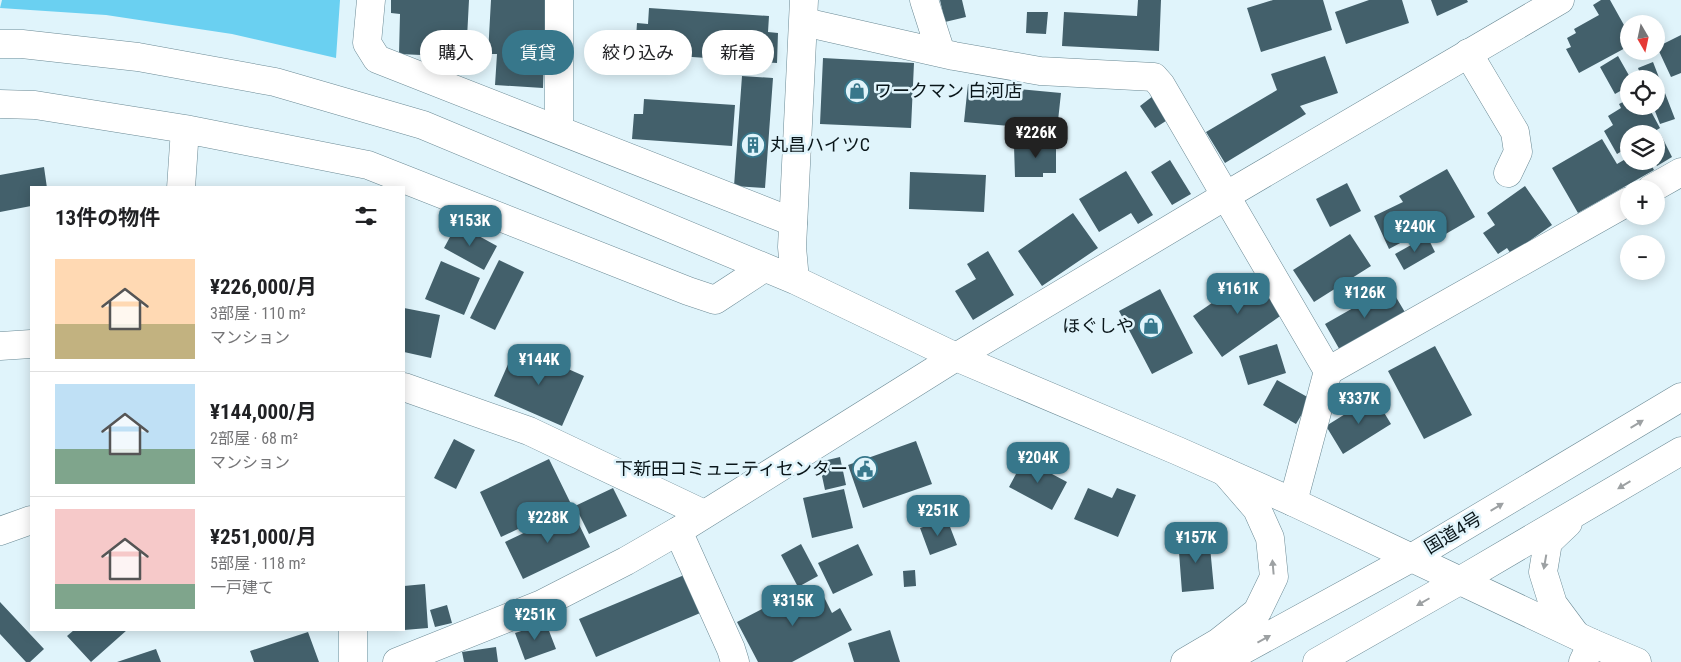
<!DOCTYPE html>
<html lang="ja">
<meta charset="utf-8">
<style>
body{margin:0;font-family:"Roboto Condensed","Noto Sans JP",sans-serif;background:#f6f6f6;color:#202124;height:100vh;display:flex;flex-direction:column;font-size:19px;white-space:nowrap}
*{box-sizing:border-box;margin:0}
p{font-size:16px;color:#757577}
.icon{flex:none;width:28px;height:28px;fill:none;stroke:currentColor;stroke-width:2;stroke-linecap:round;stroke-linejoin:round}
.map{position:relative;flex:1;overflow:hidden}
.sheet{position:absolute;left:30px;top:186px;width:375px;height:445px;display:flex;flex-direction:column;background:#fff;border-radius:0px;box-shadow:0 2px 12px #0003}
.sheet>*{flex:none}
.guide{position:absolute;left:420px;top:30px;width:475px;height:45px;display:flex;gap:10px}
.needle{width:32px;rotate:171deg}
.buttons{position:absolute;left:1620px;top:15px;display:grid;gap:10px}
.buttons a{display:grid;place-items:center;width:45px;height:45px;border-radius:50%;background:#fff;box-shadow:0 2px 12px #0003;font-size:25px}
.price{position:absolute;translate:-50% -42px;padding:0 11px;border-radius:10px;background:#37778b;color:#fff;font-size:16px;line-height:32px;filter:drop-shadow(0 1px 2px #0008)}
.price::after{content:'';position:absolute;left:50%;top:30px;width:15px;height:11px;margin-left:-8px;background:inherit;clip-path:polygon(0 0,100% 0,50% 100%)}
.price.on{background:#222;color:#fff}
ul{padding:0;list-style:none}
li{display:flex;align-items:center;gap:15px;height:125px;padding:0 25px}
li+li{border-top:1px solid #e0e0e0}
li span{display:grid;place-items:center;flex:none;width:140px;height:100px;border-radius:0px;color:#555}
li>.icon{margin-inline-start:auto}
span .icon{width:60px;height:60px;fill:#fffc;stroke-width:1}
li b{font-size:21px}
h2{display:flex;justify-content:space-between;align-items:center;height:60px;padding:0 25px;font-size:21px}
.tag{padding:0 18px;border-radius:22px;background:#fff;box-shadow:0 2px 12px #0003;font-size:18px;line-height:45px}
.tag.on{background:#37778b;color:#fff}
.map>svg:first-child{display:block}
</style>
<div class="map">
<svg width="1681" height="662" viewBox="0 0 1681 662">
<rect width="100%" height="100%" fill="#e0f4fb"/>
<path fill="#6ad0f1" d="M2 0H340L336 58 232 34 106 15 0 8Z"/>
<path fill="#43606b" d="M391 0H469L466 57 399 54 400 14 391 13Z
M491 0H546L543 88 495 85 497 54H488Z
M940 0H962L966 17 945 22Z
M1138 0H1161L1159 51 1062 46 1064 12 1137 16Z
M1273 0H1323L1332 30 1261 52 1247 8Z
M1369 0H1402L1409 23 1346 44 1335 12Z
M1431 0H1467L1468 2 1437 16Z
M1601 0H1610L1629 34V46L1579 73 1566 49 1571 47 1567 38 1576 33 1574 29 1599 15 1593 5Z
M649 8 769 16 768 32 778 33 777 63 635 53 637 23 648 24Z
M1027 12H1048L1046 34 1026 33Z
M1681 35V73L1671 77 1657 47Z
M1325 56 1338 93 1300 106 1306 114 1225 163 1206 132 1277 90 1271 74Z
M1618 56 1631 79H1629V86L1615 94 1600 67Z
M823 58 914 63 911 128 820 124Z
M1653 62 1675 119 1660 124 1653 106H1656V79H1642L1638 68Z
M742 76 773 78 765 188 734 186Z
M968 84 1061 93 1057 130 964 122Z
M1153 96 1169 119 1155 128 1140 106Z
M644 99 735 105 732 146 632 139 634 114H643Z
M1629 99V106H1648L1660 128 1650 134H1629V147L1617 154 1604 131 1613 125 1608 116 1621 108 1619 104Z
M1661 135 1672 157 1657 166 1654 161H1656V137Z
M1035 139H1056V173H1043V177H1015L1014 146 1035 145Z
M1602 139 1617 164 1629 157V161H1649L1654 170 1578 213 1552 168Z
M1170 160 1191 194 1172 205 1151 172Z
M44 167 47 188H31V206L0 212V175Z
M1447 169 1475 217 1437 239 1430 227 1389 249 1374 216 1403 202 1399 196Z
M1126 171 1153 215 1138 224 1131 213 1099 232 1079 199Z
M910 172 986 175 984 212 909 209Z
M1347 183 1361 211 1330 227 1316 199Z
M1525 186 1552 225 1511 254 1507 248 1498 254 1483 233 1495 225 1487 213Z
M1073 213 1098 248 1042 286 1018 251Z
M457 224 497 246 484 270 444 248Z
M1350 234 1371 266 1314 302 1293 270Z
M1427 236 1435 252 1404 270 1395 254Z
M988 251 1014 295 973 320 955 291 976 279 967 264Z
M499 260 524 272 495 330 470 318Z
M441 261 480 278 464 315 425 299Z
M1254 274 1283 314 1222 357 1193 316Z
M1390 287 1406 314 1341 352 1325 324Z
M1160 289 1193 353 1152 374 1119 311Z
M404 308 440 315 431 358 404 352Z
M1277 344 1286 373 1248 385 1239 356Z
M516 346 584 376 562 426 494 396Z
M1435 346 1472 415 1424 439 1388 371Z
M1277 380 1311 399 1296 424 1263 405Z
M1374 396 1391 424 1343 454 1326 426Z
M454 439 475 450 456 489 434 478Z
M916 441 932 484 863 508 848 465Z
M840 457 846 485 825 490 819 462Z
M549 459 571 504 501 537 480 492Z
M1024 459 1067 482 1052 510 1009 487Z
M613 488 627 516 589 534 575 506Z
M1088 488 1112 498 1117 488 1136 495 1118 537 1074 519Z
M844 489 853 528 812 538 803 498Z
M572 510 590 547 523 579 505 542Z
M947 519 957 545 930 555 920 528Z
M1209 536 1214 589 1182 592 1178 539Z
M801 544 818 576 798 587 781 555Z
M858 544 873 575 833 594 818 563Z
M915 570 916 586 904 587 903 571Z
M689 573 705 611 596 657 579 619Z
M425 584 428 628 404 630V586Z
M819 587 832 613 840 608 852 630 792 662H758L737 622 797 591 800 596Z
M0 602 44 649 30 662H26L0 634Z
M447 605 452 623 435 627 430 610Z
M546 623 556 649 525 660 515 633Z
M74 630H127L91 662 67 636Z
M890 630 900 662H854L848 643Z
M308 632 319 662H254L250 651Z
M496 647 498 662H464L462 652Z
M156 649 161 662H117Z"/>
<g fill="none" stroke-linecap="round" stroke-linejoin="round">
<defs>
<path id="street" d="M371 0 367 43 377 59 793 222
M924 0 941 53
M804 22 954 56 1040 71 1154 77 1161 85 1328 371
M1468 53 1515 132 1518 152 1508 173
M0 104 35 105 185 129 368 165 688 291 715 300 764 268
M559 130V0
M181 188 185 129
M1651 189 1681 172
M0 346 31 344
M404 387 529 431 704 514
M1293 502 1328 371 1629 201
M0 531 31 520
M678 531 731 649 735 662
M353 662V630
M1583 662 1592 643"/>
<path id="secondary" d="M0 44H22L138 57 275 82 423 125 795 280 956 357 1178 451 1293 502 1592 643 1637 662
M795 280 792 247 804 0
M397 662 542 604 626 561 678 531 956 357 1227 195 1560 0"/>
<path id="highway" d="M1568 523 1548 542 1543 572 1553 604 1576 635
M1185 662 1219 642 1257 612 1274 577 1270 538 1257 509 1225 472
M1221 662 1413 557 1681 397
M1317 662 1461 580 1681 451"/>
</defs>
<use href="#street" stroke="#6b8a95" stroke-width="29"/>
<use href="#secondary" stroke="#6b8a95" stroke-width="29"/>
<use href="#highway" stroke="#6b8a95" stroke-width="29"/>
<use href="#street" stroke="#fff" stroke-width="28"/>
<use href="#secondary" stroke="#fff" stroke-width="28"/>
<use href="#highway" stroke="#fff" stroke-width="28"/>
</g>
<defs><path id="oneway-solid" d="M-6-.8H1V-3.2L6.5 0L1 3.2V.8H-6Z" transform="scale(1.25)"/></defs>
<g fill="#9da1a3">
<use href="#oneway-solid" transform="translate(1637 424) rotate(-31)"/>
<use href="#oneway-solid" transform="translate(1624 485) rotate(149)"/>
<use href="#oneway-solid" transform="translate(1497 507) rotate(-31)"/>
<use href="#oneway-solid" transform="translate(1545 562) rotate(100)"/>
<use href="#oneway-solid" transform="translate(1273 567) rotate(-95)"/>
<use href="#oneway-solid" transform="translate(1423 602) rotate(150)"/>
<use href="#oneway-solid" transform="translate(1264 639) rotate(-29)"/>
</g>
<defs>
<symbol id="shop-ring" viewBox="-11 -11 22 22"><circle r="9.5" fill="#e0f4fb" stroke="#37778b" stroke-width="1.5"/><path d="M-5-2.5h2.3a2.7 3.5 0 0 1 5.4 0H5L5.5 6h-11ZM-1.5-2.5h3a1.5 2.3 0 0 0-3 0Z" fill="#37778b"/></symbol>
<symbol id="building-ring" viewBox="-11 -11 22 22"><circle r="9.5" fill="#e0f4fb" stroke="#37778b" stroke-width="1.5"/><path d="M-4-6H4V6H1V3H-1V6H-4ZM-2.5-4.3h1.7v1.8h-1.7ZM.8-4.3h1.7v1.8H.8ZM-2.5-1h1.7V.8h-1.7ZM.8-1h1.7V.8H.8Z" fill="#37778b"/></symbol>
<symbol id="civic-ring" viewBox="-11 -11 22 22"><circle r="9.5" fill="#e0f4fb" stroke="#37778b" stroke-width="1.5"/><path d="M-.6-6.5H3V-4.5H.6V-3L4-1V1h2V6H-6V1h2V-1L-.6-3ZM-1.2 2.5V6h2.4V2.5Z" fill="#37778b"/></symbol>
</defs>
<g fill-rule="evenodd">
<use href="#shop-ring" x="843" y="77" width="28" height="28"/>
<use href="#building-ring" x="739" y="131" width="28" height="28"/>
<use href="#shop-ring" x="1137" y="312" width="28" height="28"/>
<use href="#civic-ring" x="851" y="455" width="28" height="28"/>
</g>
<g text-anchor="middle" stroke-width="5" stroke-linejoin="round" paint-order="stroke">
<g font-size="18" fill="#091519" stroke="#e0f4fb" text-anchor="start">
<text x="874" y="97">ワークマン 白河店</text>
<text x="770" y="151">丸昌ハイツC</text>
<text x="1134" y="332" text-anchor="end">ほぐしや</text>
<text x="848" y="475" text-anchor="end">下新田コミュニティセンター</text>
</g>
<g font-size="18" fill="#091519" stroke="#e0f4fb">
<text transform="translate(1453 533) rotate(-31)" y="6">国道4号</text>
</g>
</g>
</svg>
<div class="buttons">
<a><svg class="needle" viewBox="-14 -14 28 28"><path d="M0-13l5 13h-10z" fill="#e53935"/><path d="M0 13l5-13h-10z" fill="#757577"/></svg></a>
<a><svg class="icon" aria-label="locate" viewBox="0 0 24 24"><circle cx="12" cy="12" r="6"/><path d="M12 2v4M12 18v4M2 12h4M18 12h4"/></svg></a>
<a><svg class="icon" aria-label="layers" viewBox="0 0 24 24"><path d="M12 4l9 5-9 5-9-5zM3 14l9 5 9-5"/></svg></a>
<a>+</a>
<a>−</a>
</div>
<b class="price on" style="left:1036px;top:159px">¥226K</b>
<b class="price" style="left:470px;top:247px">¥153K</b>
<b class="price" style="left:1415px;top:253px">¥240K</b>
<b class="price" style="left:1238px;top:315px">¥161K</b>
<b class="price" style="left:1365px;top:319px">¥126K</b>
<b class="price" style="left:539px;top:386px">¥144K</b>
<b class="price" style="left:1359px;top:425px">¥337K</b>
<b class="price" style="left:1038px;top:484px">¥204K</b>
<b class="price" style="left:938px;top:537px">¥251K</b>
<b class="price" style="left:548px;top:544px">¥228K</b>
<b class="price" style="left:1196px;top:564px">¥157K</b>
<b class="price" style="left:793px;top:627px">¥315K</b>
<b class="price" style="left:535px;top:641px">¥251K</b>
<div class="guide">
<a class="tag">購入</a>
<a class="tag on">賃貸</a>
<a class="tag">絞り込み</a>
<a class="tag">新着</a>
</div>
<section class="sheet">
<h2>13件の物件<svg class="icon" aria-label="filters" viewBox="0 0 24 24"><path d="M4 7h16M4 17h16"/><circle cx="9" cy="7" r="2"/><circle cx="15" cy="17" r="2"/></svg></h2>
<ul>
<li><span style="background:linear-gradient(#ffd9b3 65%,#c2b280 0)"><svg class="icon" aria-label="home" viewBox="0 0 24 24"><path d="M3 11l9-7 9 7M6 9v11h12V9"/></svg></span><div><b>¥226,000/月</b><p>3部屋 · 110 m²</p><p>マンション</p></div></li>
<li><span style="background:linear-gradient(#bfe0f5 65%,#7fa58c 0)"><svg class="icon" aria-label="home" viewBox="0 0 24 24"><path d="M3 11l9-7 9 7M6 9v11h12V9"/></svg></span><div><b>¥144,000/月</b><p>2部屋 · 68 m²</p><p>マンション</p></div></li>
<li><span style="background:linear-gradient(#f6c9c9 75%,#7fa58c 0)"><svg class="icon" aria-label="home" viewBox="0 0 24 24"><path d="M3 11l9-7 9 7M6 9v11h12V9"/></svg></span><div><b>¥251,000/月</b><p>5部屋 · 118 m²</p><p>一戸建て</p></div></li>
</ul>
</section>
</div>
